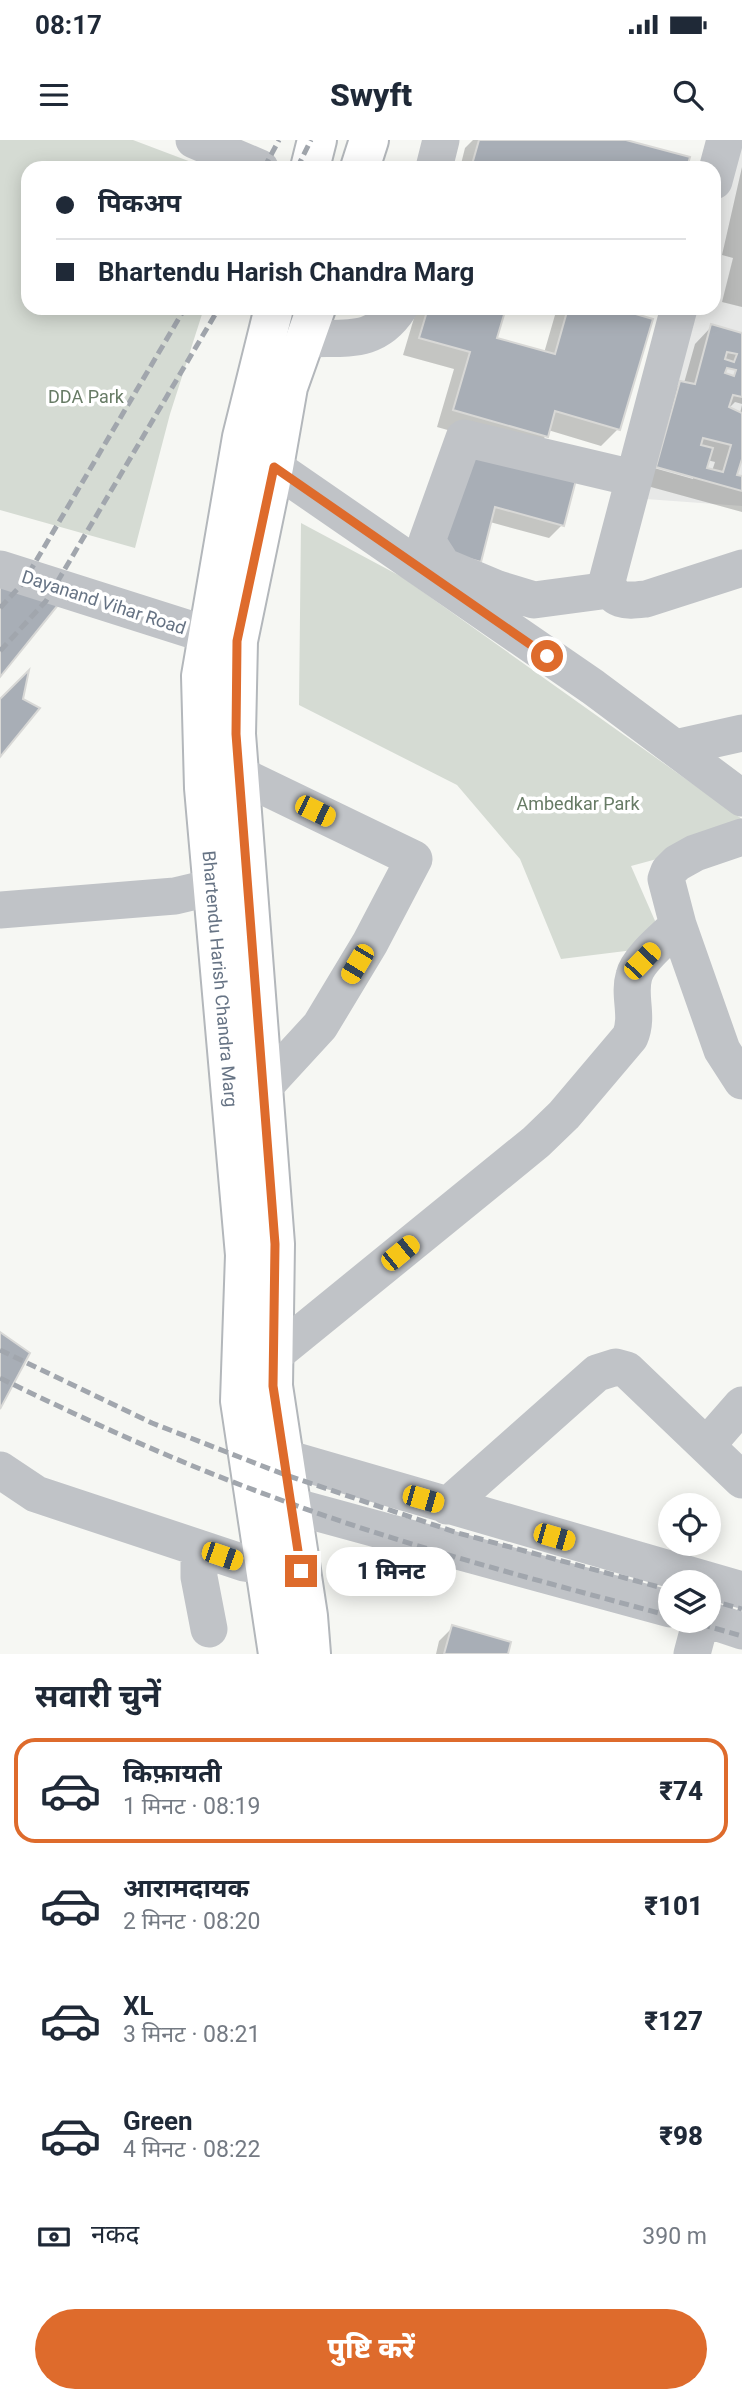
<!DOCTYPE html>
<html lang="hi">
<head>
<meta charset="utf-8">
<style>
	:root { --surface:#fff; --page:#f2f2f3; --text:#1f2937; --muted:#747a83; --line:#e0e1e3; --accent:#de6b2c }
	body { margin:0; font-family:Roboto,"Noto Sans Devanagari",sans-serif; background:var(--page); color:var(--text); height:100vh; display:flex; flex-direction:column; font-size:26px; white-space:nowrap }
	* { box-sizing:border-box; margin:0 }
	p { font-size:23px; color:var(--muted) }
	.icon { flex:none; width:38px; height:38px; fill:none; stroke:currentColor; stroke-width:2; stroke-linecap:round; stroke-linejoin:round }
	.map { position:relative; height:1514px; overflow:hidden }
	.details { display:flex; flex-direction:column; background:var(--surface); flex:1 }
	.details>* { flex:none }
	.hud { position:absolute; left:21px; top:21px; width:700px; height:154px; border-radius:21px; box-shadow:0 4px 18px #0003; display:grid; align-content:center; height:154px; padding:0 35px; background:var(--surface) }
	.buttons { position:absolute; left:658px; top:1353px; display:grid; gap:14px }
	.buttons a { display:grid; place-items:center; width:63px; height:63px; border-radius:50%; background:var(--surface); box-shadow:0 4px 18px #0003; font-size:35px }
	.end { position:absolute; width:32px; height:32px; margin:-16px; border:9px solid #de6b2c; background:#fff; box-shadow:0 0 0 4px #fff }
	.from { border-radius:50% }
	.bubble { position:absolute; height:49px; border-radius:24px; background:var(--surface); box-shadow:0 4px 18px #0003; font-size:23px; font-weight:800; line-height:49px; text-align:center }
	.car { position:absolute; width:21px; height:42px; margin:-21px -10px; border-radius:9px; box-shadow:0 0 5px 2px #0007; background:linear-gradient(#f5c518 24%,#345 0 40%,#f5c518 0 76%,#345 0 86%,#f5c518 0) }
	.hud b { display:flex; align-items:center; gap:24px; height:66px; font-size:26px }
	.hud b+b { border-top:2px solid var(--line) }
	.hud i { width:18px; height:18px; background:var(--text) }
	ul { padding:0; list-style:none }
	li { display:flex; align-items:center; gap:21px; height:105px; margin:0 14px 10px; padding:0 21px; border:4px solid transparent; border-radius:21px }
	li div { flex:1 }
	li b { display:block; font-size:26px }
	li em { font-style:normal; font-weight:800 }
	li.current { border-color:var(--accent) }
	li>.icon { width:63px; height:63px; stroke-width:1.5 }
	h2 { padding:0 35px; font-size:32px; line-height:84px }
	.pay { display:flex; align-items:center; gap:18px; height:77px; padding:0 35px; font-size:26px }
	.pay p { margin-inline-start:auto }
	.button { display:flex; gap:14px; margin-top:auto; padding:14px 35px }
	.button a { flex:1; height:80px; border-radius:42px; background:var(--accent); color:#fff; font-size:28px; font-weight:800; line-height:80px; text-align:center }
	.status { display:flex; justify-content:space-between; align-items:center; height:49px; padding:0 35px; background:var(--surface); direction:ltr }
	.status svg { height:19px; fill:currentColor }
	header { display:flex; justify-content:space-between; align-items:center; height:91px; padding:0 35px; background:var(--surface); font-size:32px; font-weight:800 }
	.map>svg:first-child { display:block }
</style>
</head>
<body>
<div class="status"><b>08:17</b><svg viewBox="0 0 49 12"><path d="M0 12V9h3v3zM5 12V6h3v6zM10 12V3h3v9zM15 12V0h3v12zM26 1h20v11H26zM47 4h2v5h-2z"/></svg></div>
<header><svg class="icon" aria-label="menu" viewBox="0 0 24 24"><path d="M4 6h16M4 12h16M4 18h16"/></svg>Swyft<svg class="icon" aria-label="search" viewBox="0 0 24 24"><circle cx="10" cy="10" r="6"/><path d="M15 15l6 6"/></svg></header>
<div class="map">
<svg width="742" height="1514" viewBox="0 0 742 1514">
	<rect width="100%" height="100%" fill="#f6f7f3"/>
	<path fill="#e7e8e7" d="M 738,0 L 742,0 L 742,366 L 632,358 L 689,168 L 714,168 L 714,83 Z"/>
	<path fill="#d5dbd3" d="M 0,0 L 133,0 L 207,28 L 28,28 L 28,168 L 204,168 L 170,274 L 135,408 L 0,370 Z
		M 301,383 L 402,437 L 742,679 L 742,696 L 631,726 L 666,806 L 561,819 L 520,719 L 457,645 L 299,565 Z"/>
	<path fill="#0003" fill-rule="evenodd" d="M 473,0 L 624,0 L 685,28 L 460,28 L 465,8 Z
		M 742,27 L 742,167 L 722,162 L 733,118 L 722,115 Z
		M 417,168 L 504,168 L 495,199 L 544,213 L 555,175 L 562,168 L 609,168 L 618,289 L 601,306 L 548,290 L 546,296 L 529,313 L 437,287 L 454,229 L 403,215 Z
		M 712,186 L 742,195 L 742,264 L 735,262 L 728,269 L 740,273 L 742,265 L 742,318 L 735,336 L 742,338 L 742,372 L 640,344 L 663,260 L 681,243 L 684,243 L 695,204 ZM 727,226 L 738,229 L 735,238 L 722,234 ZM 707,320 L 715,322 L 712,331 L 705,329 ZM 648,323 L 693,335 L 693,339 L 647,326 Z
		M 454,327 L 562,385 L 549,398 L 490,382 Z
		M 453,1487 L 506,1514 L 436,1514 L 439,1501 Z"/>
	<path fill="#a8aeb6" stroke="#d8d8d6" stroke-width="2" fill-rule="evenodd" d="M 479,0 L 626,0 L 690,17 L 687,28 L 554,28 L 539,24 L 538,28 L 471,28 Z
		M 428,168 L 506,168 L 497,198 L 555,214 L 568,168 L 615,168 L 653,179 L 620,290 L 555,271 L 548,297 L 453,270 L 470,212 L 419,198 Z
		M 711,184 L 742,193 L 742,257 L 733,255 L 729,267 L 742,273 L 742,319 L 737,335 L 742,336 L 742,351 L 656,327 L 680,241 L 695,244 ZM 727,212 L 737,214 L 734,222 L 725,219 ZM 727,228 L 736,230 L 734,236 L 725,233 ZM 703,298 L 731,305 L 723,332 L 707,328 L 713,308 L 701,305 Z
		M 467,312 L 576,340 L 564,386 L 495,367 L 481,422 L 440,411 Z
		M 0,431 L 58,465 L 0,537 Z
		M 29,530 L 23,559 L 40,568 L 0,617 L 0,559 Z
		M 0,1192 L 30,1213 L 0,1269 Z
		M 452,1485 L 511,1502 L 508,1514 L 444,1514 Z"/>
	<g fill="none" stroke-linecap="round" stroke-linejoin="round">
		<defs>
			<g id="major">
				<path d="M 310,28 L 317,0"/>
				<path d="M 360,28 L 369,0"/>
				<path id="s1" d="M 274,168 L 242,297 L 201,536 L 204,648 L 245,1115 L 240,1261 L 278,1514"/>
				<path d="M 311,1514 L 308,1476 L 273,1246 L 275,1104 L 236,594 L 238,501 L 274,327 L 288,247 L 316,168"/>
			</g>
		</defs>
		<use href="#major" stroke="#b3b7bb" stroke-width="42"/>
		<path stroke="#c0c3c7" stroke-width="37" d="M 194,0 L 260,28
			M 434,28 L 441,0
			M 714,41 L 725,0
			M 679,168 L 607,441 C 613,463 626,461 646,459 L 742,428
			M 306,199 C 346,197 375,205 399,168
			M 274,327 L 593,547 L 742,658
			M 0,429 L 208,495 L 236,501
			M 609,450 L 534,460 L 498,449 L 443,426 L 427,401 L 464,298 L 633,338
			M 675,608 L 742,593
			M 240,635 L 414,719 L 370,803 L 320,886 L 263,948
			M 742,697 L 695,713 L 677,723 L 669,731 L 666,739 L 678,785 L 722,910 L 742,941
			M 0,770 L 175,756 L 213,747
			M 273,1216 L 536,1002 L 564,975 L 630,897 C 639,876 628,856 634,836 C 638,819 666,797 678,785
			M 707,1305 L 742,1265
			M 258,1310 L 742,1450
			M 0,1330 L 36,1354 L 244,1423 L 293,1430
			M 263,1358 L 670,1469
			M 447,1366 L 597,1233 L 616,1227 L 627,1230 L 742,1340
			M 199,1408 L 199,1437 L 209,1489
			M 709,1480 L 742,1491
			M 692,1514 L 701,1480"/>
		<use href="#major" stroke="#fff" stroke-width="38"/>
		<path stroke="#a1a6ad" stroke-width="5" stroke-dasharray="10 5" stroke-linecap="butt" d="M 264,28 L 279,0
			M 297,28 L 311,0
			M 0,468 L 23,443 L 185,168
			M 0,511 L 46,461 L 219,168
			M 0,1210 L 152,1283 L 283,1334 L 458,1393 L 670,1450
			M 0,1238 C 90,1282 179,1323 273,1357 C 403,1406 537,1440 670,1476
			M 709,1460 L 742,1469
			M 686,1480 L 742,1496"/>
	</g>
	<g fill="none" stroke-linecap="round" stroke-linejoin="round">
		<path stroke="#de6b2c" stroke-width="9" d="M 301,1431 L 273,1246 L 275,1104 L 236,594 L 237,501 L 274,327 L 547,516"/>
	</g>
	<g text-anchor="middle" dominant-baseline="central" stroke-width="7" stroke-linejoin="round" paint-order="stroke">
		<g font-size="18" fill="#677b65" stroke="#fff">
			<text x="86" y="256">DDA Park</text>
			<text x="578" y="663">Ambedkar Park</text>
		</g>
		<g font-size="18" fill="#667384" stroke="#fff">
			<text transform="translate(104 462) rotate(18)">Dayanand Vihar Road</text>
			<text stroke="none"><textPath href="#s1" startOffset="679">Bhartendu Harish Chandra Marg</textPath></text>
		</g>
	</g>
</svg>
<div class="buttons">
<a><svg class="icon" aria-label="locate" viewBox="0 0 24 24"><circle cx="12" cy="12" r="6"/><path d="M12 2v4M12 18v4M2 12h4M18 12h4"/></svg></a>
<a><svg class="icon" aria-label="layers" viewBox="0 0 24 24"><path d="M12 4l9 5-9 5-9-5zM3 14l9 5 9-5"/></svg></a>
</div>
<i class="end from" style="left:547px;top:516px"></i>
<i class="end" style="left:301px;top:1431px"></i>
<div class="bubble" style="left:326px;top:1407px;width:130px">1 मिनट</div>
<i class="car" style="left:315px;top:671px;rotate:116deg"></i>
<i class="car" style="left:642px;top:821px;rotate:44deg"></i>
<i class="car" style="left:357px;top:824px;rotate:211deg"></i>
<i class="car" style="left:400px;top:1113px;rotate:51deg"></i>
<i class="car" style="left:423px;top:1359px;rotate:106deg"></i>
<i class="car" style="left:554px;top:1397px;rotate:106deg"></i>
<i class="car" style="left:222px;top:1416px;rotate:109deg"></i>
<div class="hud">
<b><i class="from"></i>पिकअप</b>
<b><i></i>Bhartendu Harish Chandra Marg</b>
</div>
</div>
<section class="details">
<h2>सवारी चुनें</h2>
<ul>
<li class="current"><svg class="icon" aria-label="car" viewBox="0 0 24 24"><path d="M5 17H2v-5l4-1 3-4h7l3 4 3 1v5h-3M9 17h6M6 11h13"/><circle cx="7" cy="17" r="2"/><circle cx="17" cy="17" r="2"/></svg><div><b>किफ़ायती</b><p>1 मिनट · 08:19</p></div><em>₹74</em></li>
<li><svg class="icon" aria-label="car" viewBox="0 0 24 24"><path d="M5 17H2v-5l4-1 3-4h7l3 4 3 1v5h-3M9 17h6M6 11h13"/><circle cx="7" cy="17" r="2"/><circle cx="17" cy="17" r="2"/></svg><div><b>आरामदायक</b><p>2 मिनट · 08:20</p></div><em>₹101</em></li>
<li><svg class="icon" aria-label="car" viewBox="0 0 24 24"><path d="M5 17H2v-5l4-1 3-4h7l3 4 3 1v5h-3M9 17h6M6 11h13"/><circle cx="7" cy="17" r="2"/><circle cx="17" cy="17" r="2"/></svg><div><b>XL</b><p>3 मिनट · 08:21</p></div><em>₹127</em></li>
<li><svg class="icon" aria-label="car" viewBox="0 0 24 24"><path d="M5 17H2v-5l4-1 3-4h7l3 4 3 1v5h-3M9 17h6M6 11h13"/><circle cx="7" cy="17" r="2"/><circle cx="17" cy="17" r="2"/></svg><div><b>Green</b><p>4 मिनट · 08:22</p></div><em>₹98</em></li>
</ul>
<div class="pay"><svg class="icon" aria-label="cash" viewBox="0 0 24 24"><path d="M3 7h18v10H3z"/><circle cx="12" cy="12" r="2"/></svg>नकद<p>390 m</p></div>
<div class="button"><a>पुष्टि करें</a></div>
</section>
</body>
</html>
